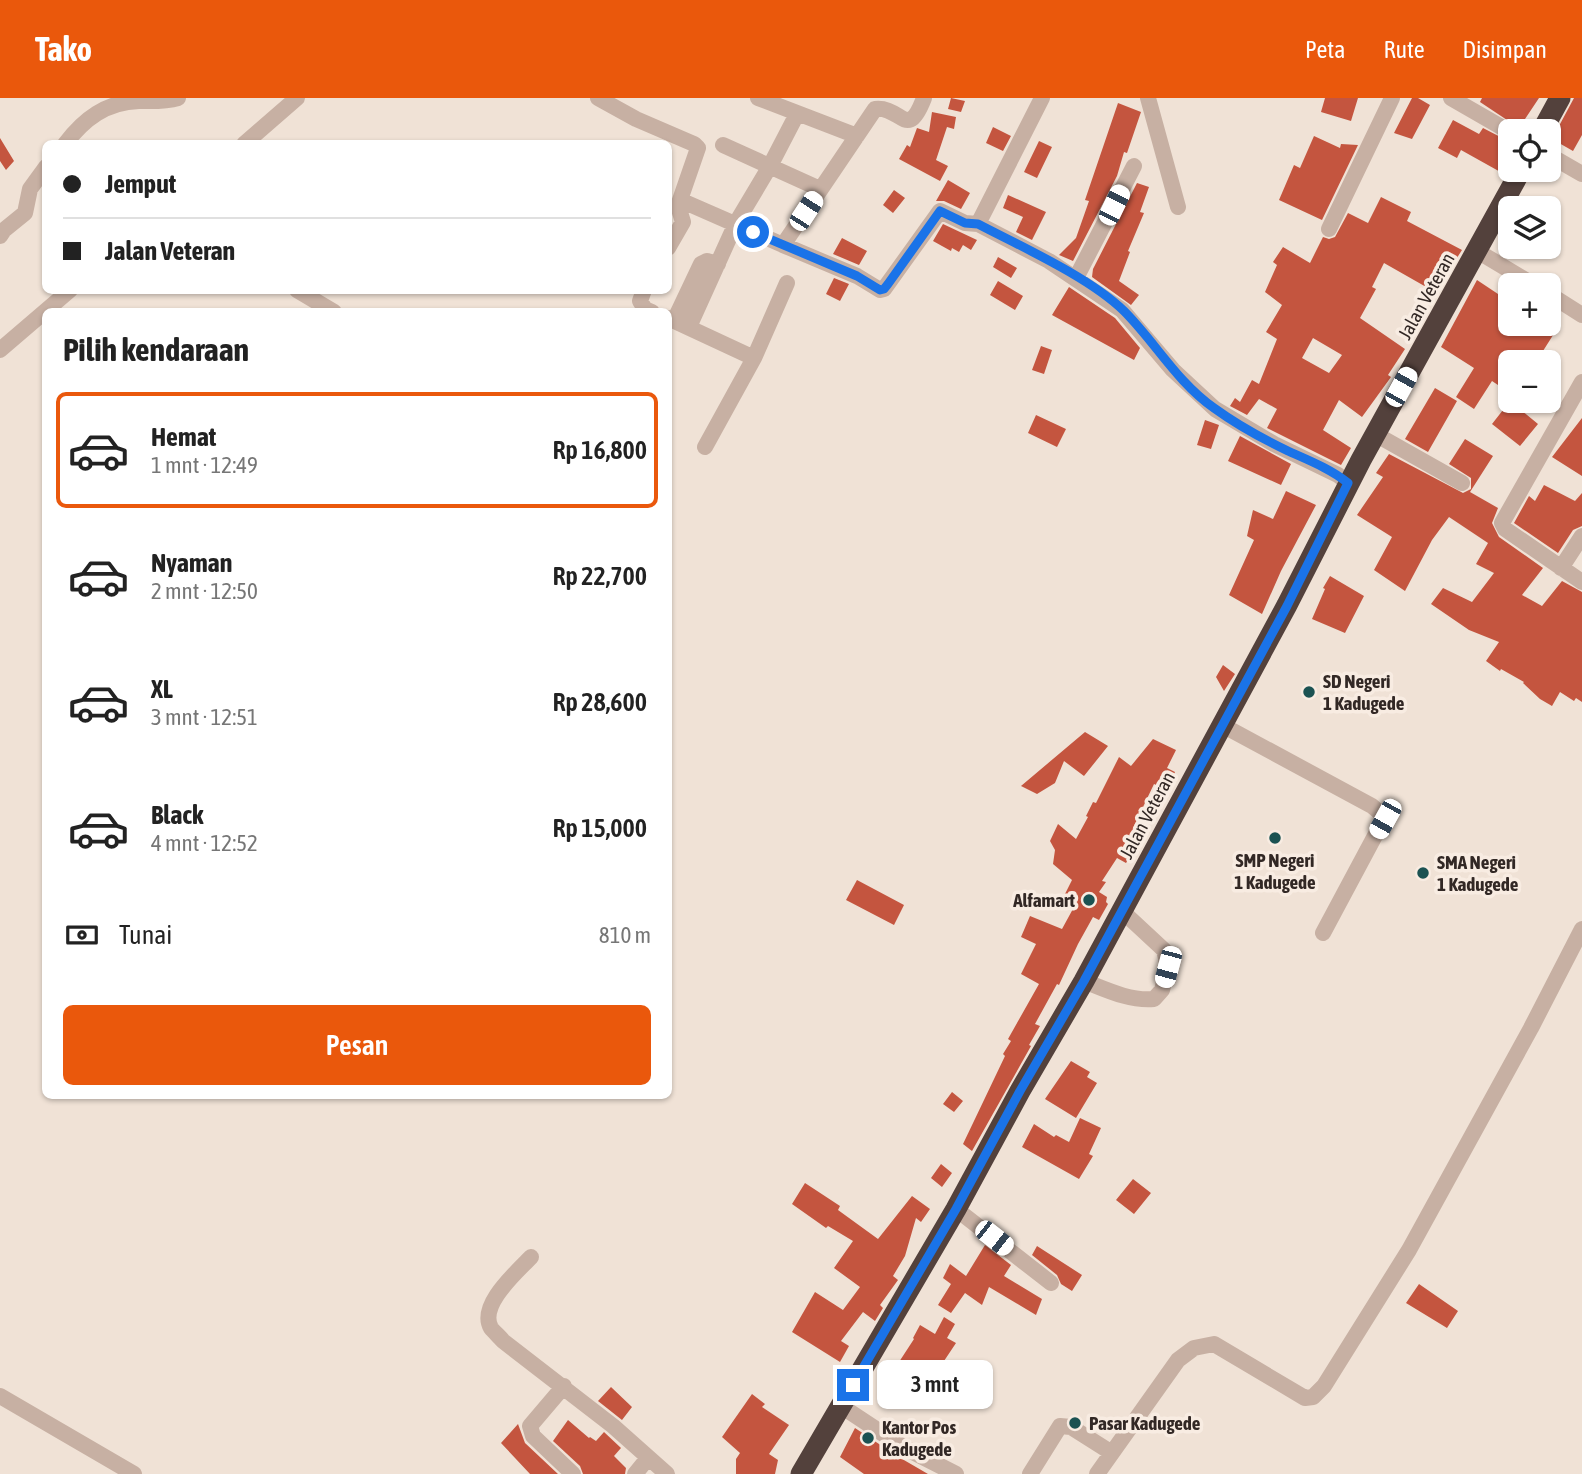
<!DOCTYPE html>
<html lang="id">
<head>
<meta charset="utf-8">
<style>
	:root { --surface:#fff; --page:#f2f2f2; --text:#222; --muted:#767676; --line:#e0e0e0; --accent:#ea580c }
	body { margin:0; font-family:"Asap Condensed",sans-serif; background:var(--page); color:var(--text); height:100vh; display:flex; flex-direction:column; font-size:26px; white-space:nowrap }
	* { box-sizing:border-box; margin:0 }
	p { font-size:23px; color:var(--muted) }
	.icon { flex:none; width:38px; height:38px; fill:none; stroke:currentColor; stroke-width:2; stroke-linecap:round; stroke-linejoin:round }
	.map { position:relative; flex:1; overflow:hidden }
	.drawer { position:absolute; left:42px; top:210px; width:630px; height:791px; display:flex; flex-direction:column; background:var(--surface); border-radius:10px; box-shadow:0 2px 5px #0004 }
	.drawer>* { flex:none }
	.top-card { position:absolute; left:42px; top:42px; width:630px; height:154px; border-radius:10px; box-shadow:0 2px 5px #0004; display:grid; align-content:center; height:154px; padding:0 21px; background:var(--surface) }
	.buttons { position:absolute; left:1498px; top:21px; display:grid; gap:14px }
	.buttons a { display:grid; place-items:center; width:63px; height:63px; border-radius:10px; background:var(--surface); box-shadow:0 2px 5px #0004; font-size:35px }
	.end { position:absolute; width:32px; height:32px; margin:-16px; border:9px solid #1a73e8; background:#fff; box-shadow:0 0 0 4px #fff }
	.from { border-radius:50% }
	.bubble { position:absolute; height:49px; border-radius:10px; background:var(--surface); box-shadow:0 2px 5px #0004; font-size:23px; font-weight:600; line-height:49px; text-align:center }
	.car { position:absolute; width:21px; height:42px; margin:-21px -10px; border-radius:9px; box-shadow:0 0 5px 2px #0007; background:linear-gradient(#fff 24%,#345 0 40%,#fff 0 76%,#345 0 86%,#fff 0) }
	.top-card b { display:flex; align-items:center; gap:24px; height:66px; font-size:26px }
	.top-card b+b { border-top:2px solid var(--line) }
	.top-card i { width:18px; height:18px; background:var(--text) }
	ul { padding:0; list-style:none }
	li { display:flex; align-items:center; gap:21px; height:116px; margin:0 14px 10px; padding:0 7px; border:4px solid transparent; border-radius:10px }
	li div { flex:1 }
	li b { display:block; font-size:26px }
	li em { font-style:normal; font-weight:600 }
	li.on { border-color:var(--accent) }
	li>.icon { width:63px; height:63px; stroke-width:1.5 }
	h2 { padding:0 21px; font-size:32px; line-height:84px }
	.pay { display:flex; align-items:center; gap:18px; height:77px; padding:0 21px; font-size:26px }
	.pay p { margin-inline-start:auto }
	.button { display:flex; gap:14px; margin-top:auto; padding:14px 21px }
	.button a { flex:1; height:80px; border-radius:10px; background:var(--accent); color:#fff; font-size:28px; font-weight:600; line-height:80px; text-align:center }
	header { display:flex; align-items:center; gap:42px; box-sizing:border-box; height:98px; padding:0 35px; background:var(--accent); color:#fff }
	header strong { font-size:33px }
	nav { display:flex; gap:38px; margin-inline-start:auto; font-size:24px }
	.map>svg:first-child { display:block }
</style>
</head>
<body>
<header>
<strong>Tako</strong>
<nav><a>Peta</a><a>Rute</a><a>Disimpan</a></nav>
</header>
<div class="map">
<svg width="1582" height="1376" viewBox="0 0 1582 1376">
	<rect width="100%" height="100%" fill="#f0e2d6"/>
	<path fill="#c4553f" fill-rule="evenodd" d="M 951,0 L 965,3 L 961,14 L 948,11 Z
		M 1325,0 L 1358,0 L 1351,23 L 1321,14 Z
		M 1412,0 L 1418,0 L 1430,7 L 1412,41 L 1394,35 Z
		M 1482,0 L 1539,0 L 1519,30 L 1480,4 Z
		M 1574,0 L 1582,0 L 1582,37 L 1573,53 L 1552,41 Z
		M 1118,5 L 1141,14 L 1127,55 L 1124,54 L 1117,78 L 1073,163 L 1059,157 L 1076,140 L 1089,103 L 1085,102 Z
		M 932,14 L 956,19 L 954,31 L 947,29 L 936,62 L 948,68 L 940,83 L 899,61 L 907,47 L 910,49 L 917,30 L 929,34 Z
		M 1453,22 L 1479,36 L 1483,30 L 1510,44 L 1510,65 L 1504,76 L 1461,52 L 1457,60 L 1438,50 Z
		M 993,29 L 1011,38 L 1003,53 L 986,45 Z
		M 1314,38 L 1340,50 L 1341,46 L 1358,47 L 1322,122 L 1279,102 L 1294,67 L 1300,70 Z
		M 0,40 L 14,63 L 6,72 L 0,63 Z
		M 1039,43 L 1052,49 L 1037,80 L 1024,74 Z
		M 948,82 L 970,95 L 961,111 L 944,103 L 936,103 Z
		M 1137,85 L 1149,89 L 1140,114 L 1144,115 L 1128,153 L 1130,154 L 1119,183 L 1139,197 L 1131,207 L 1092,179 L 1093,171 Z
		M 894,92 L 905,100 L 893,115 L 883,107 Z
		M 1008,97 L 1046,114 L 1032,142 L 1016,134 L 1023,119 L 1003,110 Z
		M 1381,99 L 1411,114 L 1407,123 L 1462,152 L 1435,194 L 1384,165 L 1372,189 L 1376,191 L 1360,220 L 1405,251 L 1388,277 L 1391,279 L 1362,319 L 1339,302 L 1323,332 L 1351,350 L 1341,367 L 1267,330 L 1277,311 L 1259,301 L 1247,317 L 1230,308 L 1235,300 L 1240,304 L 1252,282 L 1259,286 L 1277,241 L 1266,234 L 1282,207 L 1265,194 L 1277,167 L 1273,164 L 1283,149 L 1310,165 L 1323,139 L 1329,141 L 1335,139 L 1348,115 L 1368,125 ZM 1313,240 L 1342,257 L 1329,275 L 1302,260 Z
		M 943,126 L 977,142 L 971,152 L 963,147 L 959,154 L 952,150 L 951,153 L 933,143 Z
		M 842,140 L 867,153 L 859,167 L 833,156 Z
		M 998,159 L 1017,170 L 1011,180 L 993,169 Z
		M 834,180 L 849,186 L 840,203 L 826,196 Z
		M 1477,182 L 1510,204 L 1510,226 L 1543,226 L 1555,234 L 1536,264 L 1510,264 L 1510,295 L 1492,283 L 1474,311 L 1456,299 L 1474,270 L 1441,249 Z
		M 998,183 L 1023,198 L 1015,212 L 990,197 Z
		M 1069,189 L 1115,220 L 1140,250 L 1134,262 L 1052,217 Z
		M 1041,248 L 1052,252 L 1044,276 L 1032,272 Z
		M 1435,290 L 1457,303 L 1428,354 L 1405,341 Z
		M 1510,303 L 1538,326 L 1520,348 L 1492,326 Z
		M 1036,317 L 1066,331 L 1057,349 L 1028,335 Z
		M 1582,320 L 1582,378 L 1552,359 Z
		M 1205,322 L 1219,327 L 1211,351 L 1197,347 Z
		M 1240,338 L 1291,366 L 1281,387 L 1228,363 Z
		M 1465,341 L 1493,358 L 1470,394 L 1498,410 L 1492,425 L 1499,439 L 1543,470 L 1522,497 L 1542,508 L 1562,483 L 1582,494 L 1582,604 L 1576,600 L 1574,603 L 1560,594 L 1552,608 L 1540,601 L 1523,585 L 1524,584 L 1501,571 L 1500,573 L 1486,563 L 1499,544 L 1469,532 L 1431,506 L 1443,490 L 1472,504 L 1494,475 L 1476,466 L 1488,445 L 1449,419 L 1432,442 L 1405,493 L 1374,472 L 1392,439 L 1357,417 L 1383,379 L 1376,375 L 1389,356 L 1463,395 L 1471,391 L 1471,380 L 1449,366 Z
		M 1544,387 L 1575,403 L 1582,395 L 1582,428 L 1573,432 L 1558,455 L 1514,425 L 1529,398 L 1535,403 Z
		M 1286,393 L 1316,407 L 1281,473 L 1262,516 L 1229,497 L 1254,442 L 1247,438 L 1253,412 L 1273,421 Z
		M 1330,478 L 1364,498 L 1345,535 L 1312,521 L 1325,491 L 1323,490 Z
		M 1223,567 L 1235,576 L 1224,593 L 1216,579 Z
		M 1085,634 L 1108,648 L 1084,678 L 1064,663 L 1055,685 L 1037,696 L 1021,688 Z
		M 1153,641 L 1176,652 L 1167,670 L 1175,674 L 1167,692 L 1154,686 L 1133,730 L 1144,738 L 1126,765 L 1117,760 L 1102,783 L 1106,784 L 1099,794 L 1107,799 L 1106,804 L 1108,806 L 1099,822 L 1093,819 L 1078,846 L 1059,887 L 1057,886 L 1035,926 L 1040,928 L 1029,947 L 1031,948 L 972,1053 L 963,1046 L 1005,958 L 1003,956 L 1011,943 L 1008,941 L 1039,886 L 1021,876 L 1036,846 L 1021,839 L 1030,818 L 1062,831 L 1074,809 L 1061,804 L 1072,782 L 1053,766 L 1055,752 L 1050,743 L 1058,726 L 1076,741 L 1088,719 L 1086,718 L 1093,704 L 1096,705 L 1119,659 L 1131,668 Z
		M 857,782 L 904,807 L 894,827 L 846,802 Z
		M 1071,963 L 1090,974 L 1087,979 L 1097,985 L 1076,1020 L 1045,1001 Z
		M 952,994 L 963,1003 L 954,1014 L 943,1006 Z
		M 1080,1020 L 1101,1030 L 1089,1056 L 1093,1058 L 1079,1081 L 1022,1049 L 1034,1026 L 1054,1039 L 1056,1037 L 1069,1044 Z
		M 941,1066 L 952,1075 L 942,1089 L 931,1080 Z
		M 1133,1081 L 1151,1095 L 1134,1116 L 1116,1102 Z
		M 805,1085 L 840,1108 L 838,1112 L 878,1141 L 912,1098 L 930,1111 L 921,1124 L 916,1120 L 905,1158 L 893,1178 L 898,1182 L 880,1207 L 883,1210 L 875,1223 L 863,1214 L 841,1243 L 849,1248 L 840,1264 L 792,1234 L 815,1194 L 843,1212 L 860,1189 L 834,1170 L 853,1143 L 828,1128 L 826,1130 L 792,1106 Z
		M 985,1147 L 1011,1167 L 1004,1178 L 1042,1201 L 1036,1217 L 989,1189 L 982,1207 L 965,1195 L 951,1215 L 938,1207 L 951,1186 L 943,1180 L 950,1166 L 966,1178 Z
		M 1037,1148 L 1082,1177 L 1072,1193 L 1061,1186 L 1057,1177 L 1032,1157 Z
		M 1419,1186 L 1458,1213 L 1447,1230 L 1406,1205 Z
		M 944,1219 L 955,1226 L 947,1240 L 956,1245 L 914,1308 L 893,1296 L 908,1269 L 899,1264 L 914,1241 L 913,1240 L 920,1227 L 935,1236 Z
		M 611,1289 L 632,1309 L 622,1322 L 598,1303 Z
		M 752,1296 L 765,1306 L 762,1309 L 789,1327 L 769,1356 L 778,1362 L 775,1376 L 736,1376 L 736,1361 L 740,1355 L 722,1339 Z
		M 568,1322 L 589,1340 L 590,1339 L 596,1343 L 604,1334 L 621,1350 L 614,1358 L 626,1370 L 625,1376 L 583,1376 L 580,1368 L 553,1343 Z
		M 518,1326 L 525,1345 L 558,1376 L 530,1376 L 501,1345 Z
		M 855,1330 L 897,1358 L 928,1376 L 864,1376 L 840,1359 Z"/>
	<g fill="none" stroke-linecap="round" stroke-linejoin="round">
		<path stroke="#c7b0a3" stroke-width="16" d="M 598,0 L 636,21 L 694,46 L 698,50 L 680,102 L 783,147 L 875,11 C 902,8 907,44 924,0
			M 758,0 L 857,38
			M 1148,0 L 1178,109
			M 1451,0 L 1510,34
			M 65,46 C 84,21 106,4 139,3 C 152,3 165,4 178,0
			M 244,46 L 297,0
			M 723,47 L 820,91
			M 1549,57 L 1582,76
			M 978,126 L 1049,163 L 1122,212 L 1173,272 L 1215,311 L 1274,346 L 1338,377 L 1348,385
			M 1329,131 L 1392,0
			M 0,138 L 4,132 L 25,115 L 30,91 L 46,69
			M 783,147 L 857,178 L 880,192 L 884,191 L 940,113 L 965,125 L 978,126 L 1042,0
			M 668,150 L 683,124 L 678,108 L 680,102
			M 1477,153 L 1534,187
			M 1076,180 L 1134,68
			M 297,192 L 334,214
			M 644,192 L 640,203 L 645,211 L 652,214
			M 1549,196 L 1582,217
			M 668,220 L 754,260
			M 674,223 L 701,166 L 707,163 L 718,166
			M 689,229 L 736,125 L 770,68 L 797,16
			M 0,252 L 70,192
			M 1582,284 L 1502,425 L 1505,431 L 1582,484
			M 1375,336 L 1462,385
			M 705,349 L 754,260 L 787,185
			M 1561,470 L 1582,438
			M 1222,627 L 1372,708 L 1385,719 L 1323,835
			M 1084,883 C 1107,892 1129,903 1154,901 L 1162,892 L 1168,869 L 1164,852 L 1122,813
			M 956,1111 L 1051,1185
			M 531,1159 C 517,1174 478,1207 491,1230 C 494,1234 500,1239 503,1243 L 613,1328 L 667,1376
			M 564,1288 L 530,1328 L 533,1338 L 573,1376
			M 0,1298 L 134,1376
			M 841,1308 L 903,1349 L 956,1376
			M 635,1376 L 648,1360
			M 1030,1376 L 1060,1328 L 1071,1329 L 1112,1355
			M 1097,1376 L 1178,1262 L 1194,1250 L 1214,1246 L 1305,1300 L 1313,1299 L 1324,1288 L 1409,1152 L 1531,930 L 1582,831"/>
		<path stroke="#53413c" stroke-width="21" d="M 1542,33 L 1560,0
			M 801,1376 L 956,1111 L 1020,993 L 1084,883 L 1287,507 L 1361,362 L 1521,72"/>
	</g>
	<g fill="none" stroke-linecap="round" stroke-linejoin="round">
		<path stroke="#1a73e8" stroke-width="9" d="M 753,134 L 857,178 L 880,192 L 884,191 L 888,186 L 940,113 L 965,125 L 978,126 C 1022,149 1089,179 1124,213 C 1155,244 1177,284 1214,310 C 1236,326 1263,341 1288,353 C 1308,362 1331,371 1348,385 L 1287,508 L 1084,883 L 1020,993 L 956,1111 L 853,1287"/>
	</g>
	<g fill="#1b5252" stroke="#f8ece2" stroke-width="2.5">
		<circle cx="1309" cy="594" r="7"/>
		<circle cx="1275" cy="740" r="7"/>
		<circle cx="1423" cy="775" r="7"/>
		<circle cx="1089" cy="802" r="7"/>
		<circle cx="1075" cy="1325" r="7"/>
		<circle cx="868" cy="1340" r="7"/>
	</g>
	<g text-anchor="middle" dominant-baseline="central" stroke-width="7" stroke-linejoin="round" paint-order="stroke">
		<g font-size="19" fill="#322825" stroke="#f8ece2">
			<text transform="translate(1426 198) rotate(-61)">Jalan Veteran</text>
			<text transform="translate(1147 717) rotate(-62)">Jalan Veteran</text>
		</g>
		<g font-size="19" font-weight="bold" fill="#322825" stroke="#f8ece2" text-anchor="start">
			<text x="1323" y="583">SD Negeri<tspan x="1323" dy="22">1 Kadugede</tspan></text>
			<text x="1275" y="762" text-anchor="middle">SMP Negeri<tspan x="1275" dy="22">1 Kadugede</tspan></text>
			<text x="1437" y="764">SMA Negeri<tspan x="1437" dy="22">1 Kadugede</tspan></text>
			<text x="1075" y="802" text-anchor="end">Alfamart</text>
			<text x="1089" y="1325">Pasar Kadugede</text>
			<text x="882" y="1329">Kantor Pos<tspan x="882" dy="22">Kadugede</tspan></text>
		</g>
	</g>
</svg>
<div class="buttons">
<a><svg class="icon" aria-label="locate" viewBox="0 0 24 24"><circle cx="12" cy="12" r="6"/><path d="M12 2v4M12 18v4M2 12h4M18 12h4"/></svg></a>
<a><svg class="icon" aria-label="layers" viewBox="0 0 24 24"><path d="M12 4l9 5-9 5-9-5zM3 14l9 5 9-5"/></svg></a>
<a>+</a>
<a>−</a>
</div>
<i class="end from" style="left:753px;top:134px"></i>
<i class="end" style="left:853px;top:1287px"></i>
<div class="bubble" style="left:877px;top:1262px;width:116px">3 mnt</div>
<i class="car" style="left:1114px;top:107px;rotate:26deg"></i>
<i class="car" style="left:806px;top:113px;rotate:33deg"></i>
<i class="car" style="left:1401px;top:289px;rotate:29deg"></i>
<i class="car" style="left:1385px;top:721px;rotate:209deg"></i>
<i class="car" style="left:1168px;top:869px;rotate:195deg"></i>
<i class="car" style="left:994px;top:1140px;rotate:128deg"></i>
<div class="top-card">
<b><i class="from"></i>Jemput</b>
<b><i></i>Jalan Veteran</b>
</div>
<section class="drawer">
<h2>Pilih kendaraan</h2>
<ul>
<li class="on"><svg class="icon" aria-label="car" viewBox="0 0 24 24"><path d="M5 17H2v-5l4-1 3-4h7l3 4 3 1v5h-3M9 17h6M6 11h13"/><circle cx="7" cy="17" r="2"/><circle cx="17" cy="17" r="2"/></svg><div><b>Hemat</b><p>1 mnt · 12:49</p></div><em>Rp 16,800</em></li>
<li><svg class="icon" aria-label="car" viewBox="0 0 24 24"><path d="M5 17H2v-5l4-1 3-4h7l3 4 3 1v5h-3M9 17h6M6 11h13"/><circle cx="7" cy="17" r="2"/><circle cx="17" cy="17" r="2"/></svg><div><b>Nyaman</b><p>2 mnt · 12:50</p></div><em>Rp 22,700</em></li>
<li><svg class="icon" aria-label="car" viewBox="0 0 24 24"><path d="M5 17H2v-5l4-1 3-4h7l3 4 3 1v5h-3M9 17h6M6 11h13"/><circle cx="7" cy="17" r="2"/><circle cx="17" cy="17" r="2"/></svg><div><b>XL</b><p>3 mnt · 12:51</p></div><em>Rp 28,600</em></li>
<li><svg class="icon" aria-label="car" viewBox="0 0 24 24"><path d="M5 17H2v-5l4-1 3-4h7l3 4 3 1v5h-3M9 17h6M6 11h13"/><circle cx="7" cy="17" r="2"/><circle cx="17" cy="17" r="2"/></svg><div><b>Black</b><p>4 mnt · 12:52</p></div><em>Rp 15,000</em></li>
</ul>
<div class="pay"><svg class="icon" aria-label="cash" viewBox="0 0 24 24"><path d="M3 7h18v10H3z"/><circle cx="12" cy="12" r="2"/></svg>Tunai<p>810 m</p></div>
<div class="button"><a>Pesan</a></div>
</section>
</div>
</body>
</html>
